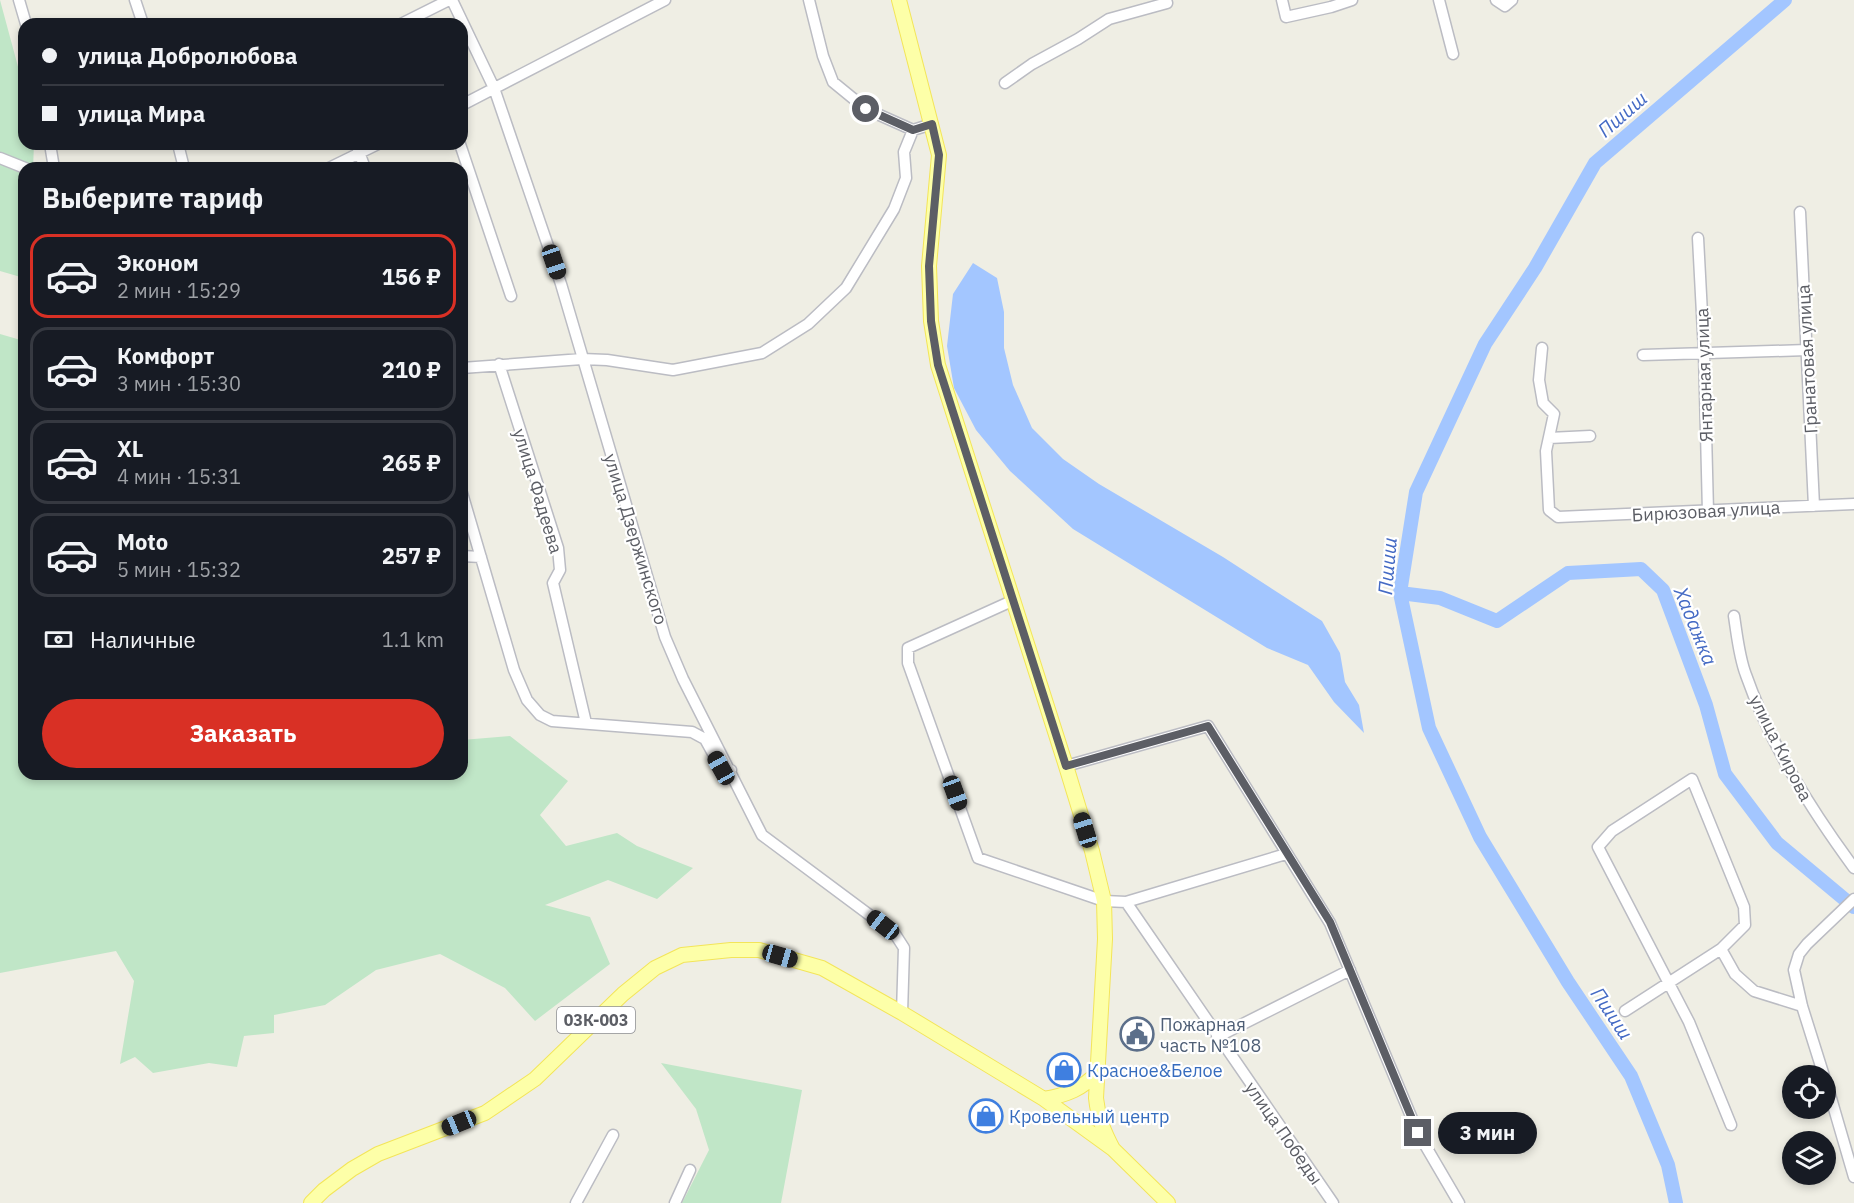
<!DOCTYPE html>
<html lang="ru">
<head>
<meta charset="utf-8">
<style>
	:root { --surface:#171b24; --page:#20242c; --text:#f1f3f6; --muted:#9ea1a6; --line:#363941; --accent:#d93025 }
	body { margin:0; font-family:"IBM Plex Sans",sans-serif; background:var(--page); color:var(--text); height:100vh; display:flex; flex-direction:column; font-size:22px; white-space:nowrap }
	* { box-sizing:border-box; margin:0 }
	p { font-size:20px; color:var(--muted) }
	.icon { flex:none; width:33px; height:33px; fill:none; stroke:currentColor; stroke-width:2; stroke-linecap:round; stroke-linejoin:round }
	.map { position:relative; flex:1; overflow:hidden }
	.details { position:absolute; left:18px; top:162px; width:450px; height:618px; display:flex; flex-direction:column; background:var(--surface); border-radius:18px; box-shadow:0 3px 9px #0003 }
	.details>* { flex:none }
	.hud { position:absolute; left:18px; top:18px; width:450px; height:132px; border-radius:18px; box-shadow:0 3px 9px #0003; display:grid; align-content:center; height:132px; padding:0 24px; background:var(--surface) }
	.buttons { position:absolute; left:1782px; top:1065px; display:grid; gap:12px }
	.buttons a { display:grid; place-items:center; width:54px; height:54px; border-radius:50%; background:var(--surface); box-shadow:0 3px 9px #0003; font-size:30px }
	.end { position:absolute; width:27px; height:27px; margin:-14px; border:8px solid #5c5e65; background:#fff; box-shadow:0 0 0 3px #fff }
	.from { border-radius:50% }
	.bubble { position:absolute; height:42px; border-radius:21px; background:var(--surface); box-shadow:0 3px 9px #0003; font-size:20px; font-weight:700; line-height:42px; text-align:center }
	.car { position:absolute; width:18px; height:36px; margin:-18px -9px; border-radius:8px; box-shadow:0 0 4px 2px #0007; background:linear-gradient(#222 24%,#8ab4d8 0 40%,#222 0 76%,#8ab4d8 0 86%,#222 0) }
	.hud b { display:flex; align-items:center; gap:21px; height:57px; font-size:22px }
	.hud b+b { border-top:2px solid var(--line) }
	.hud i { width:15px; height:15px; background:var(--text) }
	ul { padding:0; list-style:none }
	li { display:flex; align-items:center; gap:18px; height:84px; margin:0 12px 9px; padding:0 12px; border:3px solid var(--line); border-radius:18px }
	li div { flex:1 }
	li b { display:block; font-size:22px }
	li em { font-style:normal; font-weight:700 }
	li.current { border-color:var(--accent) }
	li>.icon { width:54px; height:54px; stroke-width:1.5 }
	h2 { padding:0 24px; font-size:27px; line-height:72px }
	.pay { display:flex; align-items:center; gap:15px; height:66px; padding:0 24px; font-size:22px }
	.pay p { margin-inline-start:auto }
	.cta { display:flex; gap:12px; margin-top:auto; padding:12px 24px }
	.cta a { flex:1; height:69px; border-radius:36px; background:var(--accent); color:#fff; font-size:24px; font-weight:700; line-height:69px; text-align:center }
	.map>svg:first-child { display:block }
</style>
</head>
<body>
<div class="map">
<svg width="1854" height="1203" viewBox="0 0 1854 1203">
	<rect width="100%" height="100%" fill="#efeee4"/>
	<path fill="#c0e6c7" d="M 0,0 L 24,89 L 24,144 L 34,144 L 33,168 L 24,168 L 24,278 L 0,271 Z
		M 0,334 L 24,341 L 24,774 L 462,774 L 462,740 L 510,736 L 568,781 L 540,815 L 566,846 L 617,833 L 637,846 L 693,868 L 657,899 L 608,880 L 545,905 L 590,917 L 610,964 L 535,1021 L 505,988 L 440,954 L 376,970 L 325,1005 L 274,1015 L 274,1033 L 244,1036 L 237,1067 L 209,1063 L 153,1073 L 135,1057 L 120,1064 L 134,981 L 116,951 L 0,973 Z
		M 661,1063 L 802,1090 L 781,1203 L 682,1203 L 709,1150 L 696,1109 Z"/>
	<path fill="#a3c6ff" d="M 973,263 L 997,278 L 1004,312 L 1004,348 L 1013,385 L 1032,428 L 1063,459 L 1099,484 L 1223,557 L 1322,621 L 1340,653 L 1345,682 L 1359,705 L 1364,733 L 1334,702 L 1308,665 L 1267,648 L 1073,529 L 1010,471 L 976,430 L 954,388 L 947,346 L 953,294 Z"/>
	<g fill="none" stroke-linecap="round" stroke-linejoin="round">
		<path stroke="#a3c6ff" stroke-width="14" d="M 1400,593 L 1440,598 L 1497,621 L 1568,573 L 1641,569 L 1663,590 L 1706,705 L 1725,774 L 1777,843 L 1854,907
			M 1676,1203 L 1668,1165 L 1631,1076 L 1568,982 L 1480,837 L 1429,728 L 1400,593 L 1416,492 L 1485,344 L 1535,268 L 1595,163 L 1785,0"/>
		<defs>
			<path id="minor" d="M 19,0 L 26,24
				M 135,0 L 143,24
				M 452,0 L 494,88 L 561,284 L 665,637 L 683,679 L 762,835 L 895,934 L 904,948 L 902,1013
				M 809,0 L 823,56 L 833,82 L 866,109 L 913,130
				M 1282,0 L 1286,17 L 1331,7 L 1352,0
				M 1439,0 L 1453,54
				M 1496,0 L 1505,6 L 1512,0
				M 401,24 L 449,0
				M 1005,83 L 1032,64 L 1078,39 L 1109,19 L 1167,3 L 1166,0
				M 462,105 L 665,0
				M 50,144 L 54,168
				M 178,144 L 184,168
				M 356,144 L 365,168
				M 460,144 L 511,296
				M 0,158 L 25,168
				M 329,168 L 378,144
				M 1800,212 L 1814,506
				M 1698,238 L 1704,352 L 1708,512
				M 1542,348 L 1539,380 L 1543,403 L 1554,414 L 1546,451 L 1549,510 L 1558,517 L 1854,504
				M 1643,355 L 1807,350
				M 499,364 L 558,548 L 560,570 L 553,583 L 586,723
				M 462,368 L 582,359 L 607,360 L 673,370 L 762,353 L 808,324 L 846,288 L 894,209 L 906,178 L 904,152 L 913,130 L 932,124
				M 1549,438 L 1590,436
				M 462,493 L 514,670 L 527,700 L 540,715 L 552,721 L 692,732 L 705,739 L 721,768 L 731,770
				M 462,556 L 481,557
				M 1014,600 L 908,648 L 908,663 L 978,858 L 1104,901 L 1126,902 L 1333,1203
				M 1734,616 C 1737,635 1739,657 1746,675 C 1771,746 1810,808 1854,868
				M 1066,766 L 1208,726 L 1330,923 L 1418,1133 L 1459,1203
				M 1126,902 L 1286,854
				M 1721,949 L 1735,974 L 1754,991 L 1802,1006
				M 1625,1011 L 1721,949 L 1745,925 L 1744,907 L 1692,779 L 1612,831 L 1598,847 L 1689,1022 L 1731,1125
				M 1217,1037 L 1350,970
				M 1824,1076 L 1802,1006 L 1794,970 L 1799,954 L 1807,944 L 1854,899
				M 1826,1081 L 1854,1177
				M 576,1203 L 613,1135
				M 675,1203 L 690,1170"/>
			<path id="major" d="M 899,0 L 939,155 L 929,266 L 931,321 L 938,365 L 1066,766 L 1092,851 L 1104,901 L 1105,939 L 1096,1098 C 1098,1118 1104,1132 1113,1149
				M 1044,1099 C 1067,1095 1082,1089 1098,1072
				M 311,1203 L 324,1190 L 352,1169 L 378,1154 L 485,1113 L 535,1079 L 623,994 L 655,968 L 682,955 L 731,950 L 759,950 L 822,968 L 902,1013 L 1044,1099 L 1113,1149 L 1168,1203"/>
		</defs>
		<use href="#minor" stroke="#bbbcc3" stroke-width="13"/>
		<use href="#major" stroke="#f3e559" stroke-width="16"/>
		<use href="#minor" stroke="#fff" stroke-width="10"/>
		<use href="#major" stroke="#fdffa8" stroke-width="14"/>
	</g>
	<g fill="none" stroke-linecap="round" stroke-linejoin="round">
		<path stroke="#5c5e65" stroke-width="8" d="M 866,109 L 913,130 L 932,124 L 939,155 L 929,266 L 931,321 L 938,365 L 1066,766 L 1208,726 L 1330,922 L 1418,1133"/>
	</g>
	<defs>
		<symbol id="civic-ring" viewBox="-11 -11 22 22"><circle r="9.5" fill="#fff" stroke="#5c6f8a" stroke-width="1.5"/><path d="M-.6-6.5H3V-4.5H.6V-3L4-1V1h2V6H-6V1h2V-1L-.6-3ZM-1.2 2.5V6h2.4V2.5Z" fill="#5c6f8a"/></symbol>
		<symbol id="shop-ring" viewBox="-11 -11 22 22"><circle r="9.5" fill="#fff" stroke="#3f7fe0" stroke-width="1.5"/><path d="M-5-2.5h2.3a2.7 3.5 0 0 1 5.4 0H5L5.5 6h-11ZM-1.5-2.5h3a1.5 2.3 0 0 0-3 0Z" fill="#3f7fe0"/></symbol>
	</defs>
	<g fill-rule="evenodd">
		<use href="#civic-ring" x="1118" y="1015" width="38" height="38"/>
		<use href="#shop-ring" x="1045" y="1051" width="38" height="38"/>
		<use href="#shop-ring" x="967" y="1097" width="38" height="38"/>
	</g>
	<g text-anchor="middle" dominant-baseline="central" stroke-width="4.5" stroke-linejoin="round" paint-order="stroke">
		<rect fill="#fff" stroke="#8d8e93" stroke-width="1.5" x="557" y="1007" width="78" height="26" rx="4.5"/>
		<g font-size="16" font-weight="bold" fill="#5c5e65">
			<text x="596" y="1020">03К-003</text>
		</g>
		<g font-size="18" fill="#5c5e65" stroke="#fff">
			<text transform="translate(1807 359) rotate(-93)">Гранатовая улица</text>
			<text transform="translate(1704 375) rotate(-92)">Янтарная улица</text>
			<text transform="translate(538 491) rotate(73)">улица Фадеева</text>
			<text transform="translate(1706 511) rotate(-3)">Бирюзовая улица</text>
			<text transform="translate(636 539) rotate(73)">улица Дзержинского</text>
			<text transform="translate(1781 748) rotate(63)">улица Кирова</text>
			<text transform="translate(1284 1133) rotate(55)">улица Победы</text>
		</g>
		<g font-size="18" fill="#4e5e75" stroke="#fff" text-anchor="start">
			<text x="1160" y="1024">Пожарная<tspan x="1160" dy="21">часть №108</tspan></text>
		</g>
		<g font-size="18" fill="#366cbe" stroke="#fff" text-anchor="start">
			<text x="1087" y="1070">Красное&amp;Белое</text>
			<text x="1009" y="1116">Кровельный центр</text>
		</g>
		<g font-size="20" font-style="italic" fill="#446ac4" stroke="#fff">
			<text transform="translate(1622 114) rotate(-41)">Пшиш</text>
			<text transform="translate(1387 566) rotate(-85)">Пшиш</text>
			<text transform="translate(1696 626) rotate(68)">Хадажка</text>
			<text transform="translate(1612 1013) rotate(56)">Пшиш</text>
		</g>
	</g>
</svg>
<div class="buttons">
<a><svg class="icon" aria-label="locate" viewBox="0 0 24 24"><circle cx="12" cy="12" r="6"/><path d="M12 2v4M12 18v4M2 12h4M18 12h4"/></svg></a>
<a><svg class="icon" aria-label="layers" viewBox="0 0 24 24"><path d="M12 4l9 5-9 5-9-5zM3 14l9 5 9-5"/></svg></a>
</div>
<i class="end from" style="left:866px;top:109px"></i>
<i class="end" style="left:1418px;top:1133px"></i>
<div class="bubble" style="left:1438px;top:1112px;width:99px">3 мин</div>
<i class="car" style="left:554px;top:262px;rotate:161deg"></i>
<i class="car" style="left:721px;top:768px;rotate:331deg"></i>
<i class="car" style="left:955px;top:793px;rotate:160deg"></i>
<i class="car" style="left:1085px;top:830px;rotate:343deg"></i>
<i class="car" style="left:883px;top:925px;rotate:308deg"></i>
<i class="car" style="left:780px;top:956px;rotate:106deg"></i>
<i class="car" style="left:459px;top:1123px;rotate:248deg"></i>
<div class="hud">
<b><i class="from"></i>улица Добролюбова</b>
<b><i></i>улица Мира</b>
</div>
<section class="details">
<h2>Выберите тариф</h2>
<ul>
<li class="current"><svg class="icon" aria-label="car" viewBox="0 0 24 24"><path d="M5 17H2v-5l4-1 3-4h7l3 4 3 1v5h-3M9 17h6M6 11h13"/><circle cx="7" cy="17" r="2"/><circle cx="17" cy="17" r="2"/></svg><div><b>Эконом</b><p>2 мин · 15:29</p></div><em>156 ₽</em></li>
<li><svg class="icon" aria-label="car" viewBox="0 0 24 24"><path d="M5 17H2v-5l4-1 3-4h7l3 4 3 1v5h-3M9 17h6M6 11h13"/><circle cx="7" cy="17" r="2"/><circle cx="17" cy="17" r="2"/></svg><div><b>Комфорт</b><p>3 мин · 15:30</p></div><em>210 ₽</em></li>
<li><svg class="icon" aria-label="car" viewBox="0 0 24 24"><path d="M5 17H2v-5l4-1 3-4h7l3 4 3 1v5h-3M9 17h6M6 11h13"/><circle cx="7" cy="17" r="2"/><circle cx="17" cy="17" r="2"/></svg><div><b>XL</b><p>4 мин · 15:31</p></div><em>265 ₽</em></li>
<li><svg class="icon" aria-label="car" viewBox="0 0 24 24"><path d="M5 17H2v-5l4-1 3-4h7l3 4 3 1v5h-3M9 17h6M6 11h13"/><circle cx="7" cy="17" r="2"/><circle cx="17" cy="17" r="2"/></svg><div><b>Moto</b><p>5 мин · 15:32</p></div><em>257 ₽</em></li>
</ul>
<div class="pay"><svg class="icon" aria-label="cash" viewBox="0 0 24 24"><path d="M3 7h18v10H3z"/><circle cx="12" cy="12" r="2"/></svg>Наличные<p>1.1 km</p></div>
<div class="cta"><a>Заказать</a></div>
</section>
</div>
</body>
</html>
